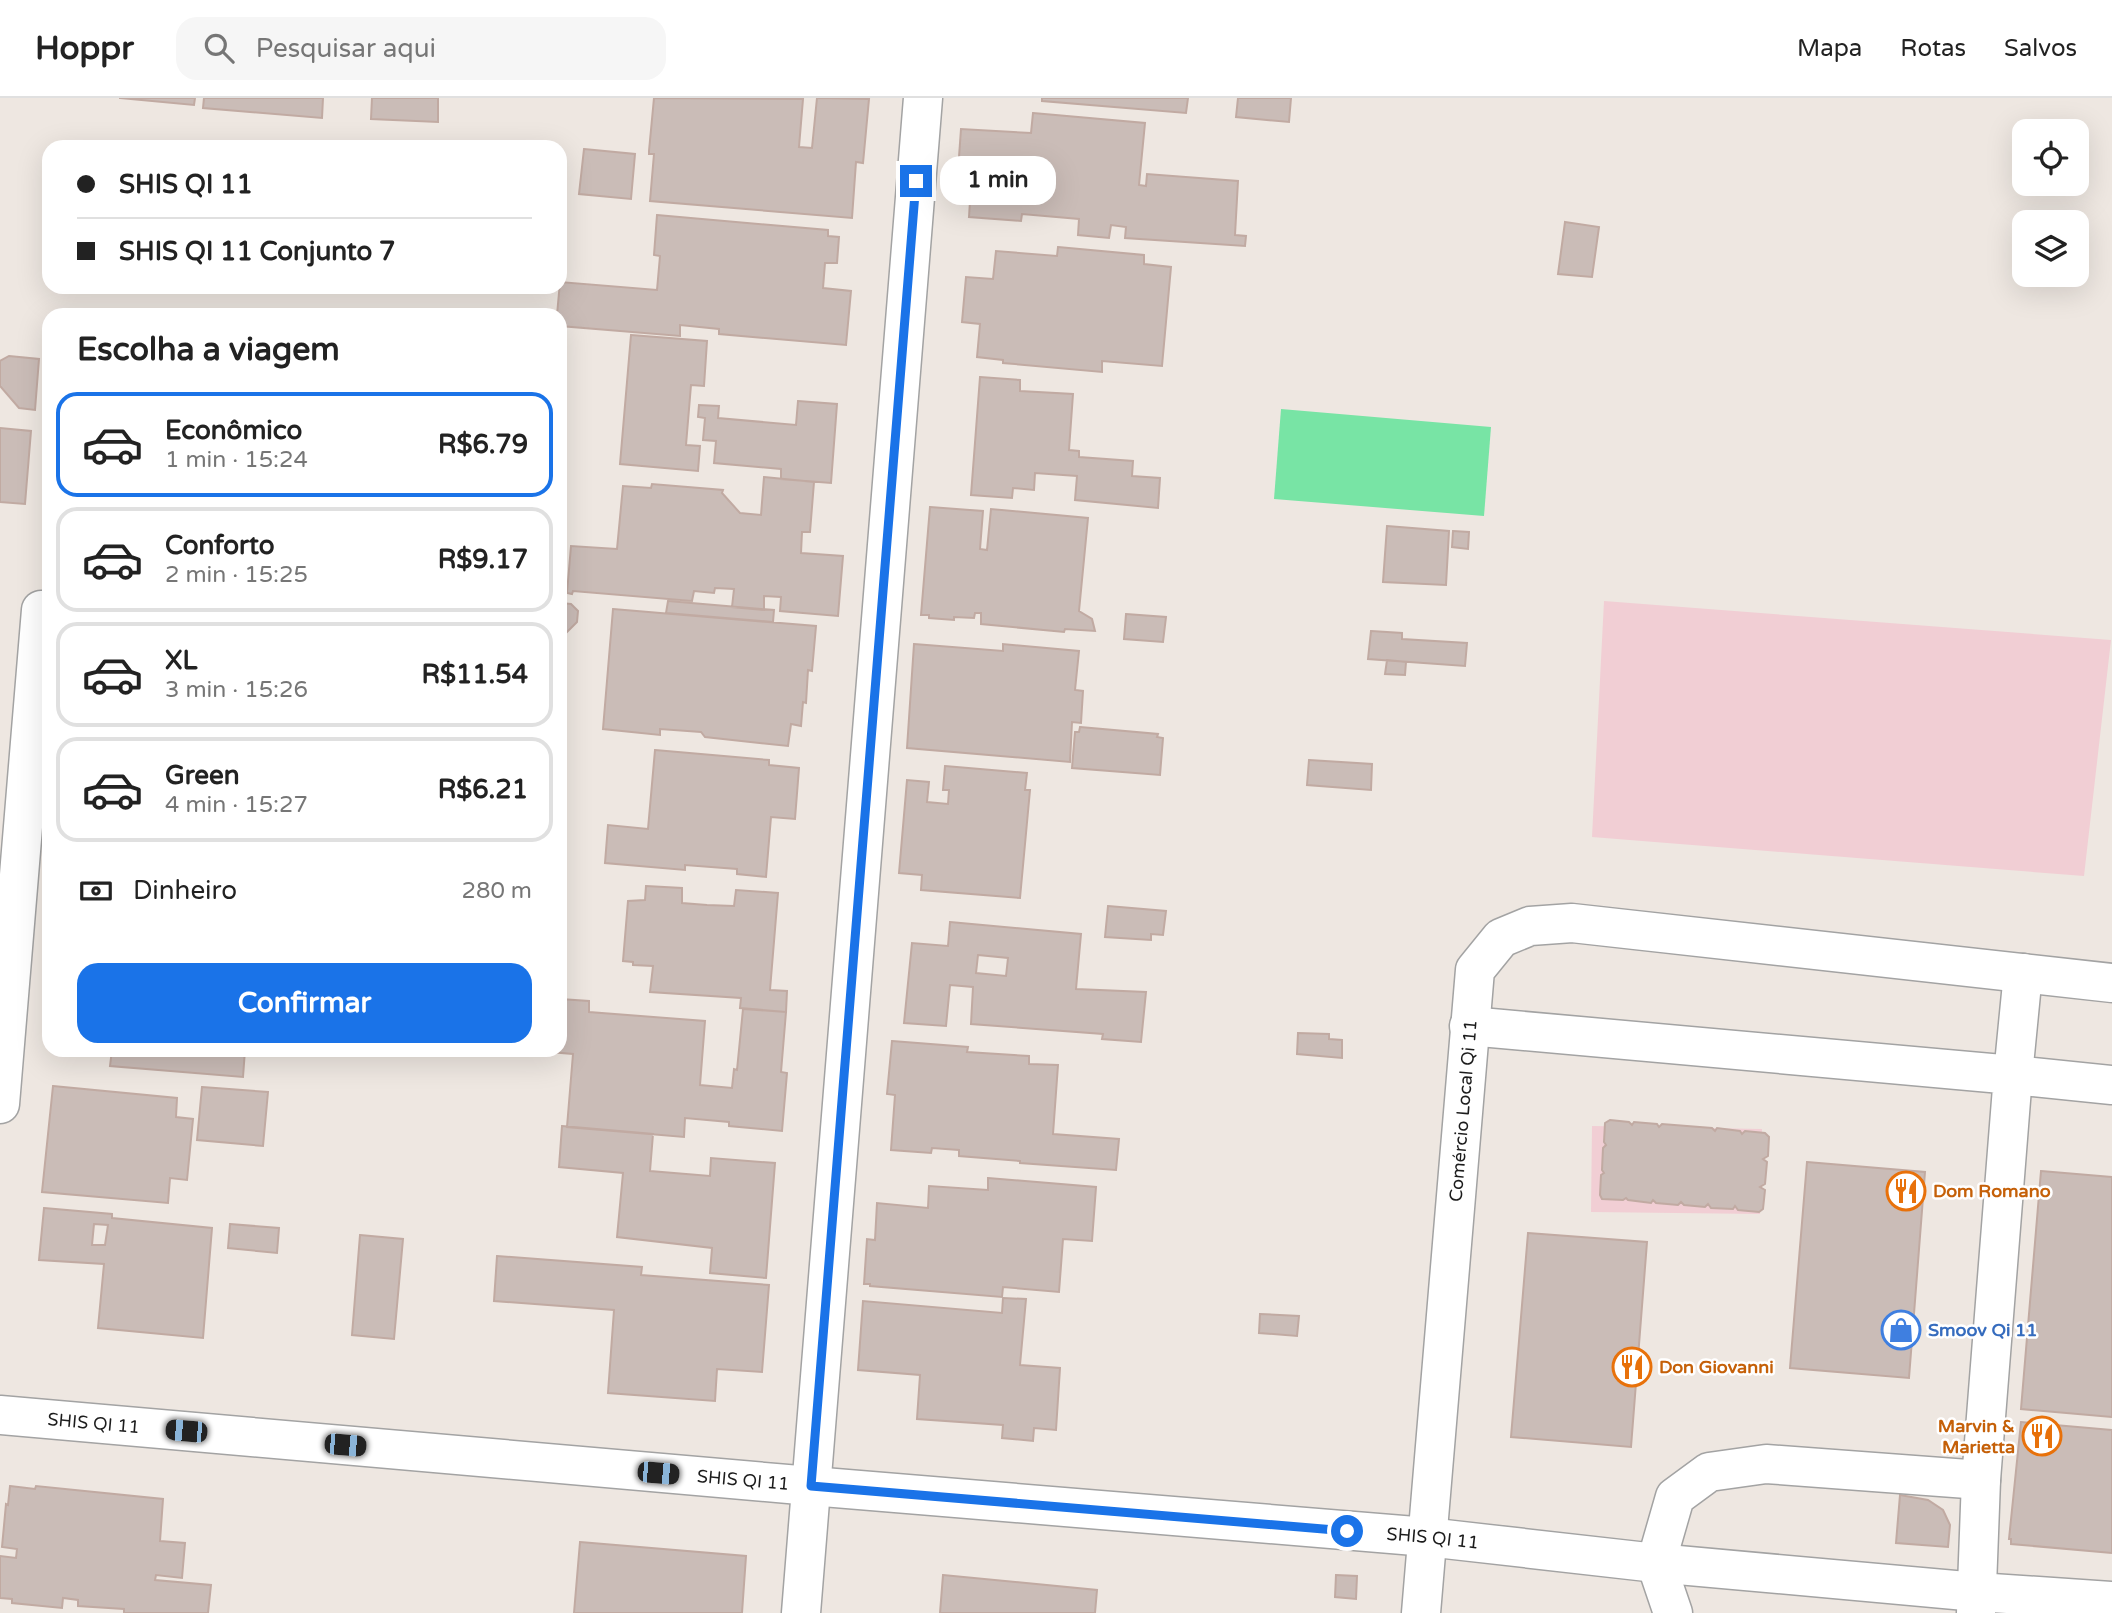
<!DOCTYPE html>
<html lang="pt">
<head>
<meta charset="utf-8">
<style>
	:root { --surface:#fff; --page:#f6f6f6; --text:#222; --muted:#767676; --line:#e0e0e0; --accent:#1a73e8 }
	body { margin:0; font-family:"Varela Round",sans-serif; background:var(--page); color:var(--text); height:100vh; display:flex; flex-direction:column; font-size:26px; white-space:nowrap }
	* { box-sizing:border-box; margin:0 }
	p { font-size:23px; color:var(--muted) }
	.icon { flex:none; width:38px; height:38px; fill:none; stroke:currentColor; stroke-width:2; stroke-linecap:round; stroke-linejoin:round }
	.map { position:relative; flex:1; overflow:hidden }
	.sheet { position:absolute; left:42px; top:210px; width:525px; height:749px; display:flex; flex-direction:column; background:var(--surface); border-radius:21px; box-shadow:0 7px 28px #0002 }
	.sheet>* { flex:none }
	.hud { position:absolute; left:42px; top:42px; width:525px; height:154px; border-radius:21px; box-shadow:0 7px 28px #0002; display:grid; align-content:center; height:154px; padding:0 35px; background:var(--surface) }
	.fabs { position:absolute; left:2012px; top:21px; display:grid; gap:14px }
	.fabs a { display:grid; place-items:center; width:77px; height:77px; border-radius:14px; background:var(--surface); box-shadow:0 7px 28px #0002; font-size:35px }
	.end { position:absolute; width:32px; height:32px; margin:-16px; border:9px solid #1a73e8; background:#fff; box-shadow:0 0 0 4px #fff }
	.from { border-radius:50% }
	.bubble { position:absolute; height:49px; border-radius:21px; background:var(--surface); box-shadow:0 7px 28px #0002; font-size:23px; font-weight:700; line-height:49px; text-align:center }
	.car { position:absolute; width:21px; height:42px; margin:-21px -10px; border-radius:9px; box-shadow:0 0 5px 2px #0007; background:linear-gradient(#222 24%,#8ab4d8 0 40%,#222 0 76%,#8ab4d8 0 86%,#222 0) }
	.hud b { display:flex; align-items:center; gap:24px; height:66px; font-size:26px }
	.hud b+b { border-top:2px solid var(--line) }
	.hud i { width:18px; height:18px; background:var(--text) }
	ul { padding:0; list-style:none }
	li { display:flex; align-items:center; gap:21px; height:105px; margin:0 14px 10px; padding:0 21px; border:4px solid var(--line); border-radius:21px }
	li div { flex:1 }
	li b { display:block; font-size:26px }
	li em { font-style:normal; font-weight:700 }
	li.selected { border-color:var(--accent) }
	li>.icon { width:63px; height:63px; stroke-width:1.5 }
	h2 { padding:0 35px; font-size:32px; line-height:84px }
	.pay { display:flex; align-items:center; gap:18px; height:77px; padding:0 35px; font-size:26px }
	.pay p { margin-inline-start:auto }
	.primary-button { display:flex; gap:14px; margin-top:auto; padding:14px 35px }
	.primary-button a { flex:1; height:80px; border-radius:21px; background:var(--accent); color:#fff; font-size:28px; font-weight:700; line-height:80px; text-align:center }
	header { display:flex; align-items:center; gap:42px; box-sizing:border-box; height:98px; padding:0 35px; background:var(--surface); border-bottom:2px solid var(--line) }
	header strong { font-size:33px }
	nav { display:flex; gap:38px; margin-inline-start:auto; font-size:24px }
	.search { width:490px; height:63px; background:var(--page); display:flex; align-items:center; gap:18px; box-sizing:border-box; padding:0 24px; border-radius:21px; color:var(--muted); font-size:26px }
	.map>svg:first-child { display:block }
</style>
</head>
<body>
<header>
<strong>Hoppr</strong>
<div class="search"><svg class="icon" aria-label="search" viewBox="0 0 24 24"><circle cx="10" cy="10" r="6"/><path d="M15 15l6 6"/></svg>Pesquisar aqui</div>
<nav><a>Mapa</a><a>Rotas</a><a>Salvos</a></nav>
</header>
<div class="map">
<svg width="2112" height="1515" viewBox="0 0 2112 1515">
	<rect width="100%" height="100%" fill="#eee7e1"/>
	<path fill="#f1ced4" d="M 1604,503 L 2111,542 L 2084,778 L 1592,739 Z
		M 1592,1028 L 1762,1031 L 1760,1116 L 1591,1114 Z"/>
	<path fill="#78e4a5" d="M 1281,311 L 1491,329 L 1484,418 L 1274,401 Z"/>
	<path fill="#cabcb7" stroke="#c1aaa2" stroke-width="2" fill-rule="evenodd" d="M 120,0 L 119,0 L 195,0 L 194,7 Z
		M 204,0 L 323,0 L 322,20 L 203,10 Z
		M 372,0 L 438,0 L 438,24 L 371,21 Z
		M 654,0 L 803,1 L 799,49 L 812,50 L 817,0 L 869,1 L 863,65 L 856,64 L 852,120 L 650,103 L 654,56 L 649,56 L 649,53 Z
		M 1042,0 L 1188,0 L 1186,15 L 1042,3 Z
		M 1238,0 L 1291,0 L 1289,24 L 1236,19 Z
		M 1033,15 L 1145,25 L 1139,87 L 1146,88 L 1147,76 L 1238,83 L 1235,137 L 1246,138 L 1245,148 L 1125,140 L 1126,129 L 1111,127 L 1109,140 L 1078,137 L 1079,121 L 1022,116 L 1021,123 L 969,119 L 971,87 L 957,87 L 961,31 L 1031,35 Z
		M 584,51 L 635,56 L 631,101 L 579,96 Z
		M 657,117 L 828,132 L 828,138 L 839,139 L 837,165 L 825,165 L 823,190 L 851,193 L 846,247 L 719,236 L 719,231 L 680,227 L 680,238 L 560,228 L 560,217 L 557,217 L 560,184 L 657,192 L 660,158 L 654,157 Z
		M 1565,124 L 1599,129 L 1592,179 L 1558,176 Z
		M 1058,149 L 1144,157 L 1144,166 L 1171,169 L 1162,268 L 1102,263 L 1102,274 L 1003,265 L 1003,262 L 977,259 L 980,226 L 962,224 L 966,179 L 993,181 L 996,153 L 1057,158 Z
		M 631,237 L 707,243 L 704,288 L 691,287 L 686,347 L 700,348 L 698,373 L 620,366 Z
		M 9,258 L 39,261 L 35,312 L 19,310 L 0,288 L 0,263 Z
		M 980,279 L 1020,282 L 1020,293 L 1073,296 L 1069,352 L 1079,353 L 1079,359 L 1133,363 L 1132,378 L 1160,380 L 1158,410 L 1075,402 L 1077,378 L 1035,375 L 1034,392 L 1013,390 L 1012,400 L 971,397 Z
		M 798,303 L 837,306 L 831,385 L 781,381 L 781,371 L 714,365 L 716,343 L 703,342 L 705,320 L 698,319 L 699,307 L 719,308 L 718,320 L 796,327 Z
		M 0,330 L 31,333 L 25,406 L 0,404 Z
		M 764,379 L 814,384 L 810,434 L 802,434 L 801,455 L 843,458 L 838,518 L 780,513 L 781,499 L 764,498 L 764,512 L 732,509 L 734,491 L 715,490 L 714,495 L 694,493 L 692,503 L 573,493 L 572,496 L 567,495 L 571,448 L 617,451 L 623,388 L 651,390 L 652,386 L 723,392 L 722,395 L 740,415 L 761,417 Z
		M 930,409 L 983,413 L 980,451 L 987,452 L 991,411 L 1088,420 L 1079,513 L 1092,521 L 1095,533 L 1065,531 L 1064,534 L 981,526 L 981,515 L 975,515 L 974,520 L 954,519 L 954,522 L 929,520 L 929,517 L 921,517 Z
		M 1387,428 L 1449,433 L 1446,487 L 1383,484 Z
		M 1453,433 L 1469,434 L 1468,451 L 1452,449 Z
		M 668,503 L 774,512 L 773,524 L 666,515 Z
		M 560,505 L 571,506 L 578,513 L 577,524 L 562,539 L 560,539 Z
		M 613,511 L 816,528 L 812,573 L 808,572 L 806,605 L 803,604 L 801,628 L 791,626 L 788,648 L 705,639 L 701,634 L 660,631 L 660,637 L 603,631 Z
		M 1126,516 L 1166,519 L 1163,544 L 1124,541 Z
		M 1371,533 L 1402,535 L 1402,541 L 1467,545 L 1465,568 L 1368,561 Z
		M 914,546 L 1003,553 L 1003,546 L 1079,553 L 1075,592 L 1083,593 L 1081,625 L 1072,624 L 1070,664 L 907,650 Z
		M 1387,562 L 1406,564 L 1405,577 L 1385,576 Z
		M 1080,629 L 1158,636 L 1157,639 L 1163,640 L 1160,677 L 1072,670 L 1075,634 L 1079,634 Z
		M 655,652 L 769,662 L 769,667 L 799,670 L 795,721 L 771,719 L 766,779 L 737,776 L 737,771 L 685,767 L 685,772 L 605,765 L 608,727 L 648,731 Z
		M 1309,662 L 1372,666 L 1371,692 L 1307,687 Z
		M 945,668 L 1027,675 L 1025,692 L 1030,692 L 1020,800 L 921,792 L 922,777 L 899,775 L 907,682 L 929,684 L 927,704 L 948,706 L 949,692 L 943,692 Z
		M 646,788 L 682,790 L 682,805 L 707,807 L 734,808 L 736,792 L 778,795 L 770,892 L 787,893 L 786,914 L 740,910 L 741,900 L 650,894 L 653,868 L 633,867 L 633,864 L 623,863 L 628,803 L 645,802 Z
		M 1108,808 L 1166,813 L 1163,837 L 1151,836 L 1151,842 L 1105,839 Z
		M 950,824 L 1081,836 L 1076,891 L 1146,894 L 1141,944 L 1102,941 L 1103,936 L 971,926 L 973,889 L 950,887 L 946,928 L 904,925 L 912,845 L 948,848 ZM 978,857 L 1008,860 L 1006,878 L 976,875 Z
		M 560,901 L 589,903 L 589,914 L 705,923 L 700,987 L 732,990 L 734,971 L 737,972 L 743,911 L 786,914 L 781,974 L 787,975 L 782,1033 L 729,1028 L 729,1024 L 685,1020 L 684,1039 L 567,1029 L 573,956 L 525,952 L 560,952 Z
		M 1298,935 L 1329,936 L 1329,941 L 1342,942 L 1342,960 L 1297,956 Z
		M 892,943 L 968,949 L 967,954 L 1029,958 L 1029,966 L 1058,967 L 1053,1036 L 1119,1041 L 1116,1072 L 1020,1065 L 1020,1063 L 959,1058 L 959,1052 L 932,1050 L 931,1055 L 891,1052 L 895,997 L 887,996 Z
		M 112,952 L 245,952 L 243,979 L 110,968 Z
		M 53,988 L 177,1000 L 176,1019 L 193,1021 L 187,1082 L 170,1080 L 168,1105 L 42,1094 Z
		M 202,989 L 268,994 L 263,1048 L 197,1042 Z
		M 1610,1022 L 1629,1024 L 1632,1027 L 1634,1024 L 1657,1026 L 1659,1029 L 1662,1026 L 1712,1030 L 1715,1033 L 1717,1030 L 1740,1033 L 1742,1036 L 1745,1033 L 1765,1035 L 1769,1039 L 1768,1058 L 1763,1061 L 1767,1064 L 1765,1086 L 1760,1089 L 1765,1092 L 1763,1111 L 1759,1114 L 1738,1112 L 1735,1108 L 1733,1111 L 1711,1110 L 1708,1106 L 1705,1109 L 1684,1107 L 1681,1104 L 1678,1107 L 1656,1105 L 1653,1102 L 1651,1105 L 1628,1102 L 1626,1100 L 1623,1102 L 1602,1101 L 1600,1097 L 1601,1077 L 1604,1075 L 1602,1072 L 1603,1050 L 1606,1047 L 1604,1044 L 1605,1025 Z
		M 562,1028 L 653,1036 L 650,1073 L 710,1078 L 711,1060 L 775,1065 L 766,1180 L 710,1175 L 712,1150 L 617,1139 L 623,1075 L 559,1069 Z
		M 1807,1064 L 1925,1074 L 1909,1280 L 1790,1270 Z
		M 2041,1073 L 2112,1079 L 2112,1319 L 2021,1311 Z
		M 988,1080 L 1096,1089 L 1092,1143 L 1063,1141 L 1059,1194 L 1003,1189 L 1002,1199 L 870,1188 L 870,1186 L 864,1186 L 867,1141 L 875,1142 L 877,1105 L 928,1110 L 929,1088 L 988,1092 Z
		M 44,1110 L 112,1116 L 112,1120 L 212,1130 L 203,1240 L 98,1230 L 104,1166 L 39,1162 ZM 94,1126 L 108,1127 L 105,1147 L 92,1147 Z
		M 230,1126 L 279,1130 L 277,1155 L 228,1150 Z
		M 1528,1135 L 1647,1144 L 1631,1349 L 1511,1339 Z
		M 360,1137 L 403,1141 L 394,1241 L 352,1237 Z
		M 497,1158 L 642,1169 L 641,1177 L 769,1187 L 762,1274 L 717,1271 L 715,1303 L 608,1295 L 614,1212 L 494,1203 Z
		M 1003,1200 L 1026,1201 L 1020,1267 L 1060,1270 L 1056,1332 L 1034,1330 L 1033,1343 L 1002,1340 L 1003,1327 L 917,1321 L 920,1277 L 858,1272 L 863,1203 L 1002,1215 Z
		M 1260,1216 L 1299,1218 L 1297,1238 L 1259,1235 Z
		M 2021,1324 L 2112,1332 L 2112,1455 L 2011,1446 L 2011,1441 L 2009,1441 Z
		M 10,1388 L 35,1391 L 36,1388 L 163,1401 L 160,1443 L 185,1445 L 182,1480 L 156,1477 L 155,1482 L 211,1487 L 208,1515 L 124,1515 L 124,1511 L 78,1508 L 78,1502 L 63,1500 L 62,1510 L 12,1505 L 12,1501 L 0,1500 L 0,1458 L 16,1460 L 17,1451 L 2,1449 L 6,1406 L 8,1407 Z
		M 1900,1397 L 1928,1402 L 1943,1412 L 1950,1427 L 1948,1449 L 1896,1445 Z
		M 580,1444 L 746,1458 L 742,1515 L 574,1515 Z
		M 943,1477 L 1097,1492 L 1095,1515 L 940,1515 Z
		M 1336,1477 L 1357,1478 L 1356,1501 L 1335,1499 Z"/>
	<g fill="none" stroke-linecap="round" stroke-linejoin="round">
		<defs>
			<g id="minor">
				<path d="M 2023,875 L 2013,977 L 2112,987"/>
				<path d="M 1469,928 L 2013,977 L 1981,1382 L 1976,1515"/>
				<path d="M 0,1006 L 41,512"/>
				<path id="s1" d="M 0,1317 L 811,1388 L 1427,1439 L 1656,1465 L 1977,1494 L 2112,1503"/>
				<path d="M 801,1515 L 923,0"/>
				<path id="s2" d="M 1421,1515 L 1475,872 L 1501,840 L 1530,828 L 1572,825 L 2112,885"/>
				<path d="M 1673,1515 L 1656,1465 L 1675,1399 L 1709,1374 L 1766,1366 L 1981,1382"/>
			</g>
		</defs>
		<use href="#minor" stroke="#a3a3a3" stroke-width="41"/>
		<use href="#minor" stroke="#fff" stroke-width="38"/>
	</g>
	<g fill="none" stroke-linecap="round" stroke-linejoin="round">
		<path stroke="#1a73e8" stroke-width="9" d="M 916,83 L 811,1388 L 1347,1433"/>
	</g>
	<defs>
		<symbol id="restaurant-ring" viewBox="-11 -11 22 22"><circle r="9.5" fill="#fff" stroke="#e8710a" stroke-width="1.5"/><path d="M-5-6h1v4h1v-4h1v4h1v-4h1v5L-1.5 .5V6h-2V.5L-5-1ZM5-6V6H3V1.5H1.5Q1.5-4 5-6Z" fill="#e8710a"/></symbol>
		<symbol id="shop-ring" viewBox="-11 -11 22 22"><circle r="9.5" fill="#fff" stroke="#3f7fe0" stroke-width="1.5"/><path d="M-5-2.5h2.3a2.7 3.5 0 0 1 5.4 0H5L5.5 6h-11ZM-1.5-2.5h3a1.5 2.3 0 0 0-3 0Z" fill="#3f7fe0"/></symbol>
	</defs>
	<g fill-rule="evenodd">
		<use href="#restaurant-ring" x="1884" y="1071" width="44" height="44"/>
		<use href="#shop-ring" x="1879" y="1210" width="44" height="44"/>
		<use href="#restaurant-ring" x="1610" y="1247" width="44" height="44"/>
		<use href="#restaurant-ring" x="2020" y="1316" width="44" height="44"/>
	</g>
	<g text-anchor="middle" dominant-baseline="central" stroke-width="5" stroke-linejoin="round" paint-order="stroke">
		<g font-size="18" fill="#1c1c1c" stroke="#fff">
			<text stroke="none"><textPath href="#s2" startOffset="504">Comércio Local Qi 11</textPath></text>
			<text stroke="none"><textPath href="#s1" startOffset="94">SHIS QI 11</textPath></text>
			<text stroke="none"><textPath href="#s1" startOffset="746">SHIS QI 11</textPath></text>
			<text stroke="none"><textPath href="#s1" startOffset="1438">SHIS QI 11</textPath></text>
		</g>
		<g font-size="18" font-weight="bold" fill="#c56008" stroke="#fff" text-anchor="start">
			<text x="1933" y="1093">Dom Romano</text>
			<text x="1659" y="1269">Don Giovanni</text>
			<text x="2015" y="1328" text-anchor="end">Marvin &amp;<tspan x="2015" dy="21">Marietta</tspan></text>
		</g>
		<g font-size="18" font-weight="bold" fill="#366cbe" stroke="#fff" text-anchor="start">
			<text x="1928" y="1232">Smoov Qi 11</text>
		</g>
	</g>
</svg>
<div class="fabs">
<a><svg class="icon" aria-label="locate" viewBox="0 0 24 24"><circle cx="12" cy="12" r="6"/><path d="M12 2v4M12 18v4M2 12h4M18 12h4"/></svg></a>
<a><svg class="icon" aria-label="layers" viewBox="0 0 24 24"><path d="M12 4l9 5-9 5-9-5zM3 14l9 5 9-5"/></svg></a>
</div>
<i class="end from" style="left:1347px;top:1433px"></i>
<i class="end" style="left:916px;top:83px"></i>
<div class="bubble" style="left:940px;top:58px;width:116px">1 min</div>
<i class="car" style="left:186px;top:1333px;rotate:275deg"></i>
<i class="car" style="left:345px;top:1347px;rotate:95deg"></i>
<i class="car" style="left:658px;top:1375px;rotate:95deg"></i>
<div class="hud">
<b><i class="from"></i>SHIS QI 11</b>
<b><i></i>SHIS QI 11 Conjunto 7</b>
</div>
<section class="sheet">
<h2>Escolha a viagem</h2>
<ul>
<li class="selected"><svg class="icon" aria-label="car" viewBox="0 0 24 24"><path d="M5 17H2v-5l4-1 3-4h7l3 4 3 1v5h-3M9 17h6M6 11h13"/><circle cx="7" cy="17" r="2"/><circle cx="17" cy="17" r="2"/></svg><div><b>Econômico</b><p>1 min · 15:24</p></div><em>R$6.79</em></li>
<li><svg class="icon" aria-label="car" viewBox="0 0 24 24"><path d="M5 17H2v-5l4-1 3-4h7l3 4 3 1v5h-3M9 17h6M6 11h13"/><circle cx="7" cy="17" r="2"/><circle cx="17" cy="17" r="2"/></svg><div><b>Conforto</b><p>2 min · 15:25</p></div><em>R$9.17</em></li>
<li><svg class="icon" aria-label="car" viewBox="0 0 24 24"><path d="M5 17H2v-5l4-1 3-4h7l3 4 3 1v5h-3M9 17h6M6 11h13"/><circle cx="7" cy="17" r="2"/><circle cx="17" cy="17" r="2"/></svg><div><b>XL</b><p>3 min · 15:26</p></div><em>R$11.54</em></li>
<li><svg class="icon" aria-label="car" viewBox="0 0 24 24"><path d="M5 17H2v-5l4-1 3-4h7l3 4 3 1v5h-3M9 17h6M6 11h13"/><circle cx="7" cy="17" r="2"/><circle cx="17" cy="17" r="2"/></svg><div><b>Green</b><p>4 min · 15:27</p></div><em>R$6.21</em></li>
</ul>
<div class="pay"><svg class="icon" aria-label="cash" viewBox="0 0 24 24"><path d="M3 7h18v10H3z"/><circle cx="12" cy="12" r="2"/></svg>Dinheiro<p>280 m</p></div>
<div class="primary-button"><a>Confirmar</a></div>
</section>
</div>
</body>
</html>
